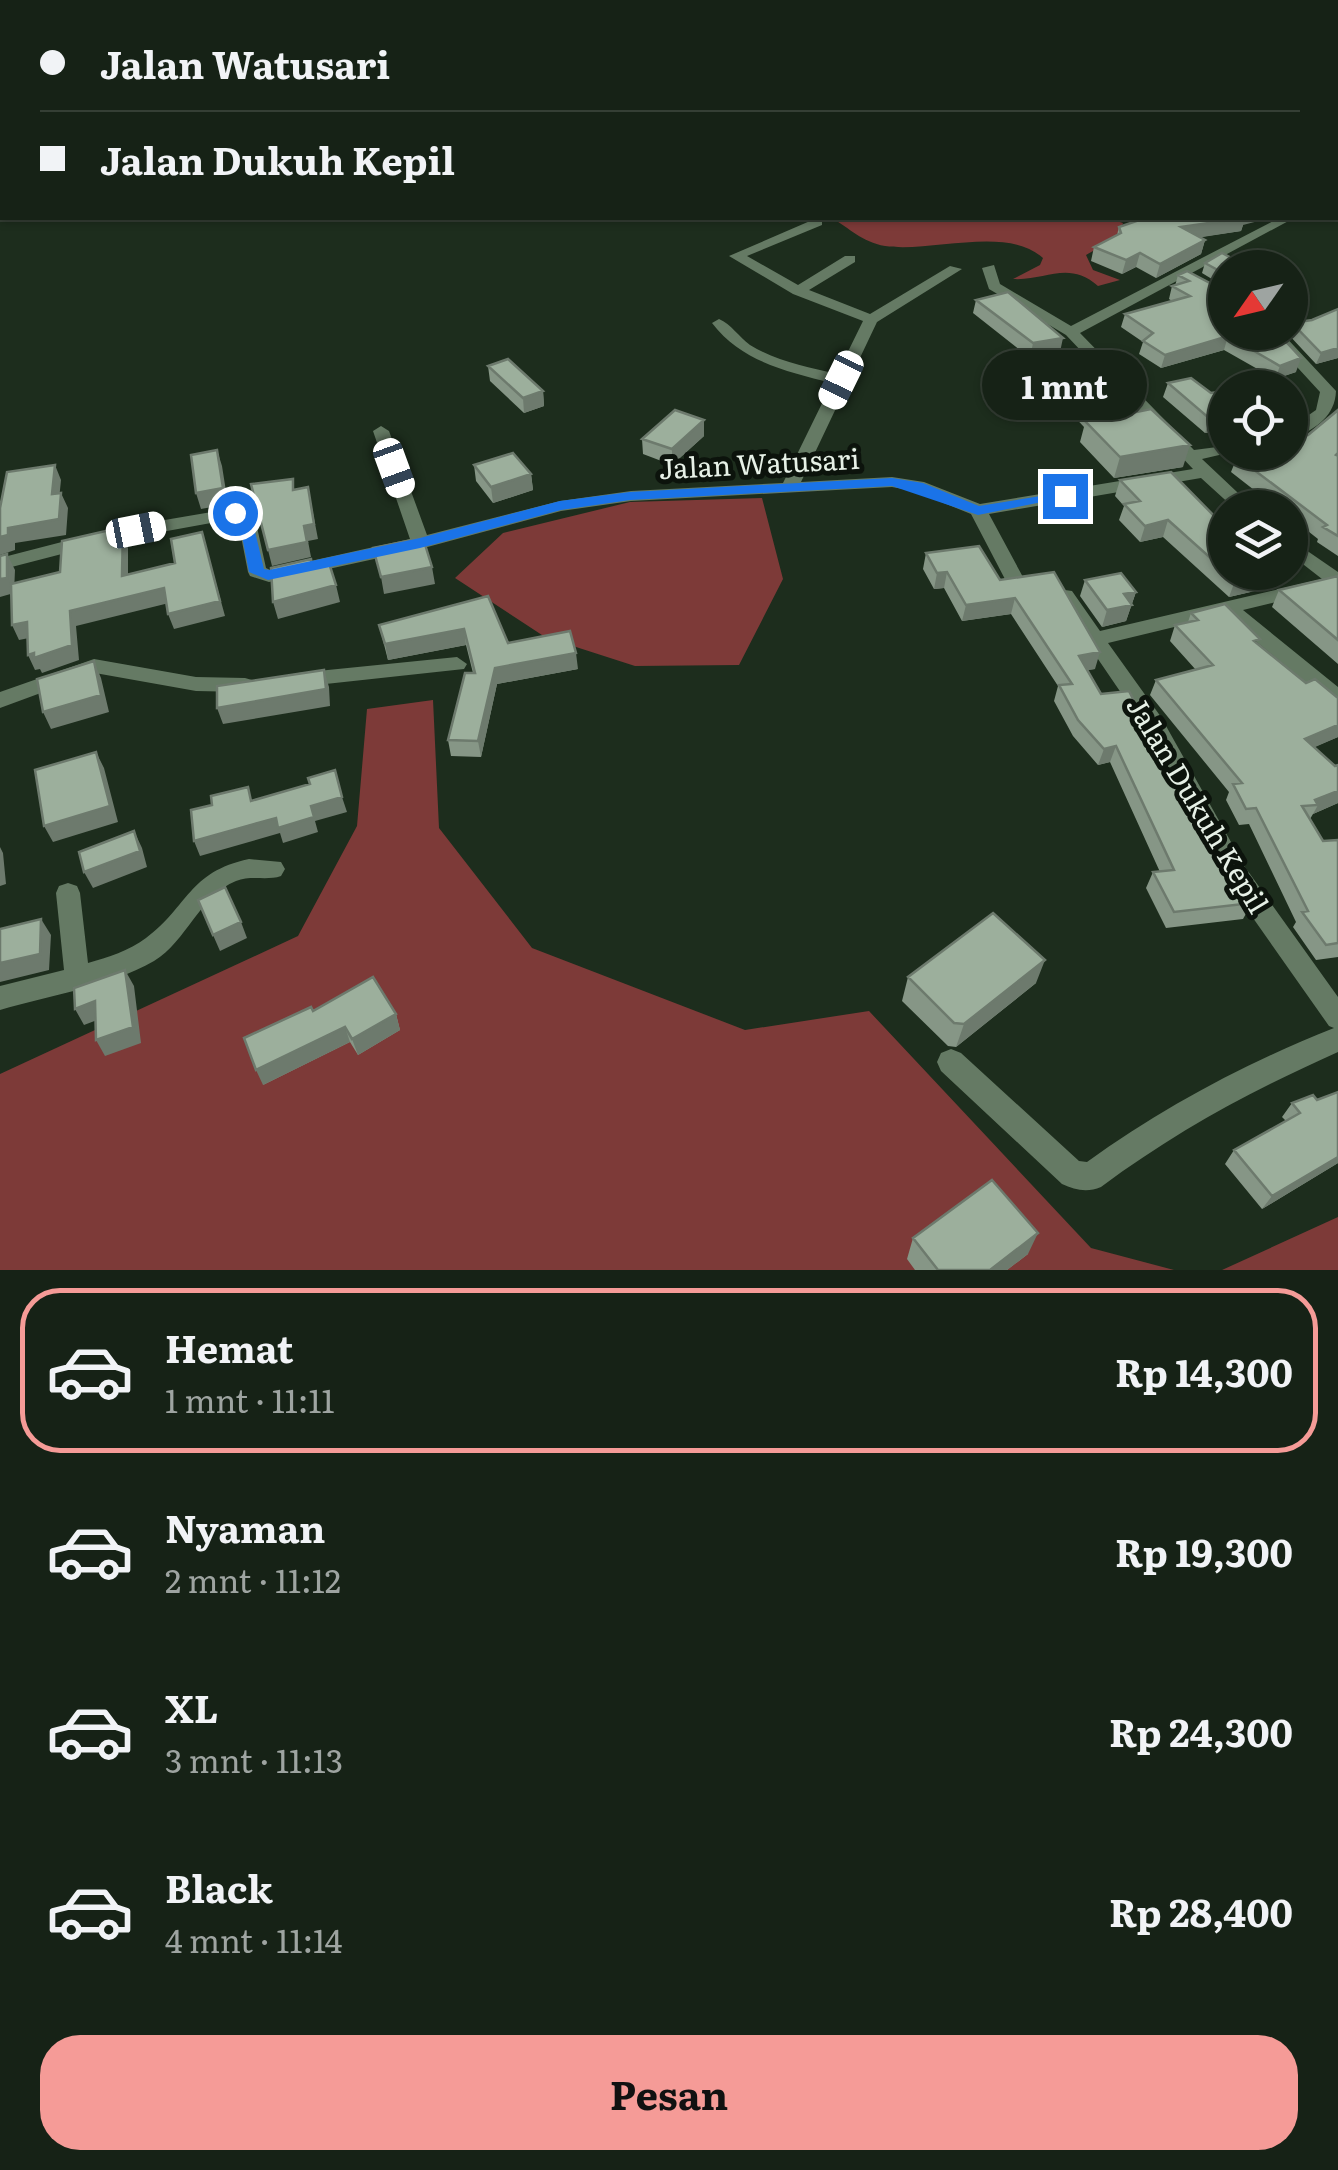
<!DOCTYPE html>
<html lang="id">
<head>
<meta charset="utf-8">
<style>
	:root { --surface:#162216; --page:#1f2a1f; --text:#f1f3f6; --muted:#9ea4a1; --line:#353f35; --accent:#f59b97 }
	body { margin:0; font-family:Literata,serif; background:var(--page); color:var(--text); height:100vh; display:flex; flex-direction:column; font-size:38px; white-space:nowrap }
	* { box-sizing:border-box; margin:0 }
	p { font-size:32px; color:var(--muted) }
	.icon { flex:none; width:55px; height:55px; fill:none; stroke:currentColor; stroke-width:2; stroke-linecap:round; stroke-linejoin:round }
	.map { position:relative; height:1270px; overflow:hidden }
	.drawer { display:flex; flex-direction:column; background:var(--surface); flex:1 }
	.drawer>* { flex:none }
	.guide { position:absolute; left:0px; top:0px; width:1340px; height:220px; box-shadow:0 2px 8px #0004,0 0 0 2px var(--line); display:grid; align-content:center; height:220px; padding:0 40px; background:var(--surface) }
	.needle { width:65px; rotate:236deg }
	.tools { position:absolute; left:1208px; top:250px; display:grid; gap:20px }
	.tools a { display:grid; place-items:center; width:100px; height:100px; border-radius:50%; background:var(--surface); box-shadow:0 2px 8px #0004,0 0 0 2px var(--line); font-size:50px }
	.end { position:absolute; width:45px; height:45px; margin:-22px; border:12px solid #1a73e8; background:#fff; box-shadow:0 0 0 5px #fff }
	.from { border-radius:50% }
	.bubble { position:absolute; height:70px; border-radius:35px; background:var(--surface); box-shadow:0 2px 8px #0004,0 0 0 2px var(--line); font-size:32px; font-weight:700; line-height:70px; text-align:center }
	.car { position:absolute; width:30px; height:60px; margin:-30px -15px; border-radius:12px; box-shadow:0 0 8px 2px #0007; background:linear-gradient(#fff 24%,#345 0 40%,#fff 0 76%,#345 0 86%,#fff 0) }
	.guide b { display:flex; align-items:center; gap:35px; height:95px; font-size:38px }
	.guide b+b { border-top:2px solid var(--line) }
	.guide i { width:25px; height:25px; background:var(--text) }
	ul { padding:18px 0 0; list-style:none }
	li { display:flex; align-items:center; gap:30px; height:165px; margin:0 20px 15px; padding:0 20px; border:5px solid transparent; border-radius:40px }
	li div { flex:1 }
	li b { display:block; font-size:38px }
	li em { font-style:normal; font-weight:700 }
	li.on { border-color:var(--accent) }
	li>.icon { width:90px; height:90px; stroke-width:1.5 }
	.primary-button { display:flex; gap:20px; margin-top:auto; padding:20px 40px }
	.primary-button a { flex:1; height:115px; border-radius:40px; background:var(--accent); color:#111; font-size:40px; font-weight:700; line-height:115px; text-align:center }
	.map>svg:first-child { display:block }
</style>
</head>
<body>
<div class="map">
<svg width="1338" height="1270" viewBox="0 0 1338 1270">
	<rect width="100%" height="100%" fill="#1d2d1d"/>
	<path fill="#7d3a38" d="M 832,218 L 1107,218 L 1123,223 C 1117,241 1100,247 1086,255 L 1093,270 L 1120,280 L 1098,286 C 1068,260 1046,281 1013,279 L 1040,265 L 1043,258 C 1007,225 931,253 885,246 C 862,242 849,228 832,218 Z
		M 762,498 L 783,579 L 739,665 L 635,666 L 545,637 L 455,578 L 503,533 L 630,502 Z
		M 433,700 L 439,828 L 532,948 L 745,1030 L 869,1011 L 1091,1248 L 1174,1270 L 0,1270 L 0,1074 L 298,936 L 357,826 L 367,709 Z
		M 1338,1217 L 1338,1270 L 1222,1270 Z"/>
	<g fill="none" stroke-linecap="round" stroke-linejoin="round">
		<path fill="#657a64" fill-rule="evenodd" d="M 184,0 L 184,2 L 175,2 L 176,0 Z
			M 866,0 L 879,0 L 881,2 L 869,2 Z
			M 0,36 L 2,36 L 2,42 L 0,42 Z
			M 2,173 L 2,181 L 0,182 L 0,174 Z
			M 1279,218 L 1294,218 L 1080,333 L 1194,450 L 1225,446 L 1225,452 L 1232,452 L 1202,459 L 1254,508 L 1234,508 L 1201,478 L 989,514 L 1024,579 L 1021,583 L 1007,583 L 971,514 L 914,491 L 892,487 L 631,501 L 561,511 L 420,549 L 269,582 L 250,576 L 248,572 L 238,521 L 233,519 L 112,541 L 0,570 L 0,558 L 112,529 L 235,508 L 255,518 L 266,568 L 270,570 L 410,539 L 373,431 L 381,426 L 389,431 L 427,535 L 560,501 L 631,491 L 783,483 L 832,383 C 786,371 742,362 712,323 L 719,319 C 731,324 739,337 750,345 C 776,361 807,367 837,374 L 863,321 L 793,294 L 729,256 L 817,218 L 822,219 L 822,225 L 747,256 L 798,285 L 845,256 L 855,256 L 855,262 L 809,290 L 870,314 L 950,266 L 962,269 L 877,322 L 801,482 L 892,477 L 924,482 L 980,504 L 1193,469 L 1066,335 L 989,289 L 982,268 L 994,265 L 1000,284 L 1071,326 Z
			M 1265,332 L 1281,332 L 1336,391 C 1335,416 1317,427 1296,438 L 1290,439 L 1290,428 L 1316,410 L 1320,392 Z
			M 1290,539 L 1338,572 L 1338,587 L 1243,610 L 1338,687 L 1338,706 L 1331,703 L 1224,615 L 1108,643 L 1161,717 L 1245,867 L 1338,997 L 1338,1052 C 1251,1091 1178,1130 1101,1187 C 1087,1193 1075,1190 1062,1184 L 941,1071 L 937,1062 L 941,1053 L 951,1049 L 961,1053 L 1079,1161 L 1087,1162 C 1163,1107 1246,1063 1334,1028 L 1329,1026 L 1227,881 L 1145,728 L 1055,596 L 1065,590 L 1072,591 L 1100,631 L 1322,579 L 1290,554 Z
			M 457,657 L 467,664 L 464,669 L 298,687 L 288,680 L 298,673 Z
			M 94,659 L 196,677 L 245,678 L 252,680 L 255,685 L 252,690 L 245,692 L 196,691 L 95,673 L 0,708 L 0,692 Z
			M 249,859 L 281,862 L 285,869 L 281,876 C 267,881 251,875 236,881 C 200,895 187,941 154,961 C 108,987 50,995 0,1010 L 0,986 L 64,970 L 56,893 L 59,886 L 68,883 L 77,886 L 80,893 L 88,963 C 108,957 129,951 146,938 C 189,906 188,872 249,859 Z"/>
	</g>
	<path fill="#869686" d="M 1070,0 L 1335,0 L 1338,1 L 1338,47 L 1338,2 L 1076,2 Z
		M 1243,225 L 1241,231 L 1200,237 L 1205,240 L 1201,254 L 1156,278 L 1136,267 L 1122,274 L 1091,261 L 1094,247 L 1117,235 L 1119,227 Z
		M 1205,263 L 1225,268 L 1225,287 L 1202,273 Z
		M 1187,271 L 1296,372 L 1275,379 L 1224,350 L 1161,368 L 1139,354 L 1143,342 L 1121,327 L 1125,314 L 1172,301 L 1169,299 L 1172,286 L 1175,286 L 1178,275 Z
		M 976,300 L 1060,352 L 1030,358 L 973,313 Z
		M 1338,309 L 1338,358 L 1316,364 L 1288,334 L 1290,332 L 1292,323 L 1312,320 Z
		M 488,366 L 543,391 L 544,406 L 524,413 L 490,381 Z
		M 1055,370 L 1183,467 L 1114,478 L 1080,442 L 1084,427 L 1050,391 Z
		M 1168,383 L 1211,393 L 1225,391 L 1225,431 L 1224,430 L 1205,433 L 1163,397 Z
		M 1338,410 L 1338,556 L 1317,542 L 1318,539 L 1290,517 L 1290,508 L 1277,508 L 1231,472 L 1237,457 L 1251,454 L 1250,452 L 1290,452 Z
		M 704,436 L 672,465 L 643,454 L 642,439 Z
		M 474,465 L 531,474 L 533,490 L 493,503 L 476,481 Z
		M 1120,480 L 1225,527 L 1225,572 L 1286,572 L 1280,585 L 1229,597 L 1163,537 L 1140,542 L 1119,520 L 1124,506 L 1115,496 Z
		M 926,553 L 1000,580 L 1095,669 L 1087,670 L 1101,694 L 1252,903 L 1243,919 L 1166,928 L 1146,888 L 1153,872 L 1160,872 L 1110,762 L 1098,765 L 1073,736 L 1054,701 L 1058,686 L 1011,614 L 962,621 L 944,588 L 934,589 L 923,569 Z
		M 1338,576 L 1338,664 L 1272,607 L 1279,590 Z
		M 1085,580 L 1136,592 L 1126,621 L 1102,627 L 1080,596 Z
		M 488,596 L 508,643 L 578,669 L 497,684 L 481,757 L 451,756 L 448,740 L 473,673 L 466,645 L 388,660 L 379,625 Z
		M 1191,613 L 1258,644 L 1306,683 L 1338,698 L 1338,737 L 1314,747 L 1335,766 L 1338,765 L 1338,803 L 1313,814 L 1310,819 L 1323,841 L 1338,840 L 1338,957 L 1316,960 L 1293,927 L 1296,922 L 1249,824 L 1239,825 L 1226,800 L 1229,792 L 1150,695 L 1156,680 L 1196,670 L 1170,641 L 1175,625 L 1188,622 Z
		M 908,977 L 1036,983 L 956,1047 L 948,1046 L 902,1001 Z
		M 313,1011 L 396,1014 L 400,1030 L 358,1055 L 350,1042 L 263,1085 Z
		M 1338,1092 L 1338,1163 L 1262,1209 L 1225,1164 L 1234,1150 L 1286,1121 L 1282,1117 L 1292,1103 L 1317,1100 Z
		M 913,1238 L 1028,1254 L 1007,1270 L 915,1270 L 907,1259 Z"/>
	<path fill="#6d7a6d" d="M 1239,218 L 1270,218 L 1243,225 L 1241,231 L 1177,241 L 1181,227 Z
		M 1205,240 L 1201,254 L 1156,278 L 1160,264 Z
		M 1140,253 L 1136,267 L 1122,274 L 1126,260 Z
		M 1228,336 L 1224,350 L 1161,368 L 1165,355 Z
		M 1063,338 L 1060,352 L 1030,358 L 1033,343 Z
		M 1338,348 L 1338,358 L 1316,364 L 1321,353 Z
		M 1301,358 L 1296,372 L 1275,379 L 1280,366 Z
		M 543,391 L 544,406 L 524,413 L 523,398 Z
		M 1225,416 L 1224,430 L 1205,433 L 1210,419 Z
		M 704,420 L 704,436 L 672,465 L 672,449 Z
		M 1190,445 L 1183,467 L 1114,478 L 1120,457 Z
		M 217,450 L 222,466 L 228,504 L 201,509 L 196,493 Z
		M 55,465 L 61,480 L 58,510 L 52,494 Z
		M 531,474 L 533,490 L 493,503 L 491,487 Z
		M 308,487 L 318,539 L 308,541 L 311,557 L 272,566 L 268,550 L 304,526 Z
		M 61,493 L 68,508 L 66,535 L 15,543 L 15,550 L 0,555 L 0,537 L 8,528 Z
		M 1168,520 L 1163,537 L 1140,542 L 1145,526 Z
		M 123,527 L 128,542 L 128,591 L 122,576 Z
		M 202,532 L 225,616 L 174,629 L 168,614 Z
		M 7,554 L 15,570 L 14,593 L 0,597 L 0,579 Z
		M 432,567 L 435,584 L 384,594 L 381,577 Z
		M 947,572 L 944,588 L 934,589 L 937,573 Z
		M 1270,572 L 1286,572 L 1280,585 L 1229,597 L 1235,581 Z
		M 336,585 L 340,602 L 278,619 L 273,602 Z
		M 164,588 L 169,603 L 76,626 L 79,660 L 42,673 L 40,669 L 35,670 L 28,655 L 70,611 Z
		M 1136,592 L 1126,621 L 1102,627 L 1107,610 L 1124,594 Z
		M 1015,598 L 1011,614 L 962,621 L 966,605 Z
		M 27,622 L 34,637 L 19,640 L 12,625 Z
		M 464,629 L 466,645 L 388,660 L 385,644 Z
		M 1100,652 L 1095,669 L 1074,672 L 1079,656 Z
		M 576,653 L 578,669 L 497,684 L 481,757 L 478,741 L 495,668 Z
		M 94,661 L 101,678 L 109,712 L 51,729 L 43,712 Z
		M 324,670 L 329,687 L 330,706 L 223,724 L 217,708 Z
		M 1338,725 L 1338,737 L 1297,755 L 1305,739 Z
		M 1116,746 L 1110,762 L 1098,765 L 1104,749 Z
		M 96,752 L 104,768 L 118,822 L 53,842 L 44,826 Z
		M 1338,791 L 1338,803 L 1313,814 L 1318,805 L 1315,800 Z
		M 342,797 L 347,812 L 315,821 L 318,832 L 283,843 L 280,833 L 200,856 L 194,841 Z
		M 134,831 L 142,848 L 147,867 L 93,888 L 84,872 Z
		M 0,847 L 3,853 L 6,884 L 0,886 Z
		M 41,919 L 51,935 L 49,970 L 0,982 L 0,963 Z
		M 241,922 L 247,938 L 220,951 L 213,935 Z
		M 1045,960 L 1036,983 L 956,1047 L 964,1024 Z
		M 125,970 L 134,986 L 141,1043 L 105,1056 L 96,1040 Z
		M 95,1001 L 105,1017 L 84,1025 L 75,1009 Z
		M 396,1014 L 400,1030 L 358,1055 L 352,1039 Z
		M 345,1027 L 350,1042 L 263,1085 L 256,1070 Z
		M 1338,1157 L 1338,1163 L 1262,1209 L 1272,1196 Z
		M 1038,1233 L 1028,1254 L 1007,1270 L 990,1270 Z"/>
	<path fill="#9caf9c" stroke="#6d7a6d" stroke-width="2.5" d="M 1088,0 L 1335,0 L 1338,1 L 1338,41 L 1338,2 L 1095,2 Z
		M 1145,218 L 1244,218 L 1181,227 L 1205,240 L 1160,264 L 1140,253 L 1126,260 L 1094,247 L 1121,233 L 1119,227 Z
		M 1222,253 L 1250,268 L 1225,268 L 1225,274 L 1205,263 Z
		M 1187,271 L 1225,291 L 1225,332 L 1277,332 L 1301,358 L 1280,366 L 1228,336 L 1165,355 L 1143,341 L 1153,333 L 1125,314 L 1190,296 L 1172,286 L 1189,281 L 1178,275 Z
		M 1008,292 L 1063,338 L 1033,343 L 976,300 Z
		M 1338,309 L 1338,348 L 1321,353 L 1292,323 L 1312,320 Z
		M 508,359 L 543,391 L 523,398 L 488,366 Z
		M 1085,366 L 1132,413 L 1151,409 L 1190,445 L 1120,457 L 1085,421 L 1101,418 L 1055,370 Z
		M 1191,378 L 1211,393 L 1225,391 L 1225,416 L 1210,419 L 1168,383 Z
		M 675,410 L 704,420 L 672,449 L 642,439 Z
		M 1338,410 L 1338,453 L 1336,455 L 1338,456 L 1338,536 L 1323,527 L 1327,525 L 1237,457 L 1258,452 L 1290,452 L 1290,437 L 1308,435 Z
		M 217,450 L 223,488 L 196,493 L 191,455 Z
		M 513,453 L 531,474 L 491,487 L 474,465 Z
		M 55,465 L 52,494 L 61,493 L 59,519 L 8,528 L 8,535 L 0,537 L 0,508 L 7,472 Z
		M 1171,472 L 1225,527 L 1225,571 L 1168,520 L 1145,526 L 1124,504 L 1140,501 L 1120,480 Z
		M 293,479 L 293,490 L 308,487 L 314,524 L 304,526 L 307,542 L 268,550 L 251,484 Z
		M 123,527 L 122,576 L 175,563 L 171,539 L 202,532 L 220,601 L 168,614 L 164,588 L 70,611 L 72,645 L 34,658 L 34,653 L 28,655 L 27,622 L 12,625 L 11,584 L 60,572 L 62,541 Z
		M 423,538 L 432,567 L 381,577 L 373,548 Z
		M 979,546 L 1000,580 L 1054,572 L 1100,652 L 1079,656 L 1101,694 L 1129,691 L 1203,837 L 1209,836 L 1224,864 L 1229,863 L 1252,903 L 1174,912 L 1153,872 L 1174,870 L 1116,746 L 1104,749 L 1078,720 L 1059,685 L 1072,684 L 1015,598 L 966,605 L 947,572 L 937,573 L 926,553 Z
		M 7,554 L 7,578 L 0,579 L 0,556 Z
		M 311,559 L 312,567 L 329,563 L 336,585 L 273,602 L 271,568 Z
		M 1226,572 L 1270,572 L 1235,581 Z
		M 1121,573 L 1136,592 L 1124,594 L 1132,605 L 1107,610 L 1085,580 Z
		M 1338,576 L 1338,640 L 1279,590 Z
		M 488,596 L 508,643 L 570,631 L 576,653 L 495,668 L 478,741 L 448,740 L 465,673 L 475,673 L 464,629 L 385,644 L 379,625 Z
		M 1225,604 L 1260,639 L 1254,641 L 1306,683 L 1315,679 L 1338,698 L 1338,725 L 1305,739 L 1335,766 L 1338,765 L 1338,791 L 1315,800 L 1318,805 L 1302,806 L 1323,841 L 1338,840 L 1338,943 L 1326,945 L 1302,912 L 1308,911 L 1256,808 L 1246,809 L 1233,784 L 1242,783 L 1156,680 L 1213,665 L 1175,625 L 1198,620 L 1191,613 Z
		M 94,661 L 101,695 L 43,712 L 37,679 Z
		M 324,670 L 326,689 L 217,708 L 217,686 Z
		M 96,752 L 110,806 L 44,826 L 35,770 Z
		M 335,770 L 342,797 L 311,806 L 314,817 L 278,828 L 276,818 L 194,841 L 191,810 L 212,805 L 211,796 L 248,787 L 251,801 L 310,784 L 308,778 Z
		M 134,831 L 140,851 L 84,872 L 79,852 Z
		M 225,887 L 241,922 L 213,935 L 198,900 Z
		M 993,913 L 1045,960 L 964,1024 L 954,1023 L 908,977 Z
		M 41,919 L 40,954 L 0,963 L 0,929 Z
		M 125,970 L 133,1027 L 96,1040 L 95,1001 L 75,1009 L 74,988 Z
		M 373,977 L 396,1014 L 352,1039 L 345,1027 L 256,1070 L 244,1038 L 311,1007 L 313,1011 Z
		M 1338,1092 L 1338,1157 L 1272,1196 L 1234,1150 L 1300,1113 L 1292,1103 L 1313,1095 L 1317,1100 Z
		M 992,1180 L 1038,1233 L 990,1270 L 938,1270 L 913,1238 Z"/>
	<path fill="#1a73e8" d="M 892,478 L 923,483 L 979,506 L 1065,492 L 1072,496 L 978,515 L 892,486 L 630,500 L 561,510 L 420,548 L 268,580 L 249,572 L 239,521 L 227,513 L 235,509 L 251,515 L 264,569 L 269,570 L 420,538 L 560,501 L 630,492 Z"/>
	<g text-anchor="middle" dominant-baseline="central" stroke-width="10" stroke-linejoin="round" paint-order="stroke">
		<g font-size="28" fill="#e7f1e7" stroke="#0c130c">
			<text transform="translate(759 462) rotate(-3)">Jalan Watusari</text>
			<text transform="translate(1199 804) rotate(59)">Jalan Dukuh Kepil</text>
		</g>
	</g>
</svg>
<div class="tools">
<a><svg class="needle" viewBox="-14 -14 28 28"><path d="M0-13l5 13h-10z" fill="#e53935"/><path d="M0 13l5-13h-10z" fill="#9ea4a1"/></svg></a>
<a><svg class="icon" aria-label="locate" viewBox="0 0 24 24"><circle cx="12" cy="12" r="6"/><path d="M12 2v4M12 18v4M2 12h4M18 12h4"/></svg></a>
<a><svg class="icon" aria-label="layers" viewBox="0 0 24 24"><path d="M12 4l9 5-9 5-9-5zM3 14l9 5 9-5"/></svg></a>
</div>
<i class="end from" style="left:235px;top:513px"></i>
<i class="end" style="left:1065px;top:496px"></i>
<div class="bubble" style="left:982px;top:350px;width:165px">1 mnt</div>
<i class="car" style="left:841px;top:380px;rotate:206deg"></i>
<i class="car" style="left:394px;top:468px;rotate:160deg"></i>
<i class="car" style="left:136px;top:530px;rotate:79deg"></i>
<div class="guide">
<b><i class="from"></i>Jalan Watusari</b>
<b><i></i>Jalan Dukuh Kepil</b>
</div>
</div>
<section class="drawer">
<ul>
<li class="on"><svg class="icon" aria-label="car" viewBox="0 0 24 24"><path d="M5 17H2v-5l4-1 3-4h7l3 4 3 1v5h-3M9 17h6M6 11h13"/><circle cx="7" cy="17" r="2"/><circle cx="17" cy="17" r="2"/></svg><div><b>Hemat</b><p>1 mnt · 11:11</p></div><em>Rp 14,300</em></li>
<li><svg class="icon" aria-label="car" viewBox="0 0 24 24"><path d="M5 17H2v-5l4-1 3-4h7l3 4 3 1v5h-3M9 17h6M6 11h13"/><circle cx="7" cy="17" r="2"/><circle cx="17" cy="17" r="2"/></svg><div><b>Nyaman</b><p>2 mnt · 11:12</p></div><em>Rp 19,300</em></li>
<li><svg class="icon" aria-label="car" viewBox="0 0 24 24"><path d="M5 17H2v-5l4-1 3-4h7l3 4 3 1v5h-3M9 17h6M6 11h13"/><circle cx="7" cy="17" r="2"/><circle cx="17" cy="17" r="2"/></svg><div><b>XL</b><p>3 mnt · 11:13</p></div><em>Rp 24,300</em></li>
<li><svg class="icon" aria-label="car" viewBox="0 0 24 24"><path d="M5 17H2v-5l4-1 3-4h7l3 4 3 1v5h-3M9 17h6M6 11h13"/><circle cx="7" cy="17" r="2"/><circle cx="17" cy="17" r="2"/></svg><div><b>Black</b><p>4 mnt · 11:14</p></div><em>Rp 28,400</em></li>
</ul>
<div class="primary-button"><a>Pesan</a></div>
</section>
</body>
</html>
